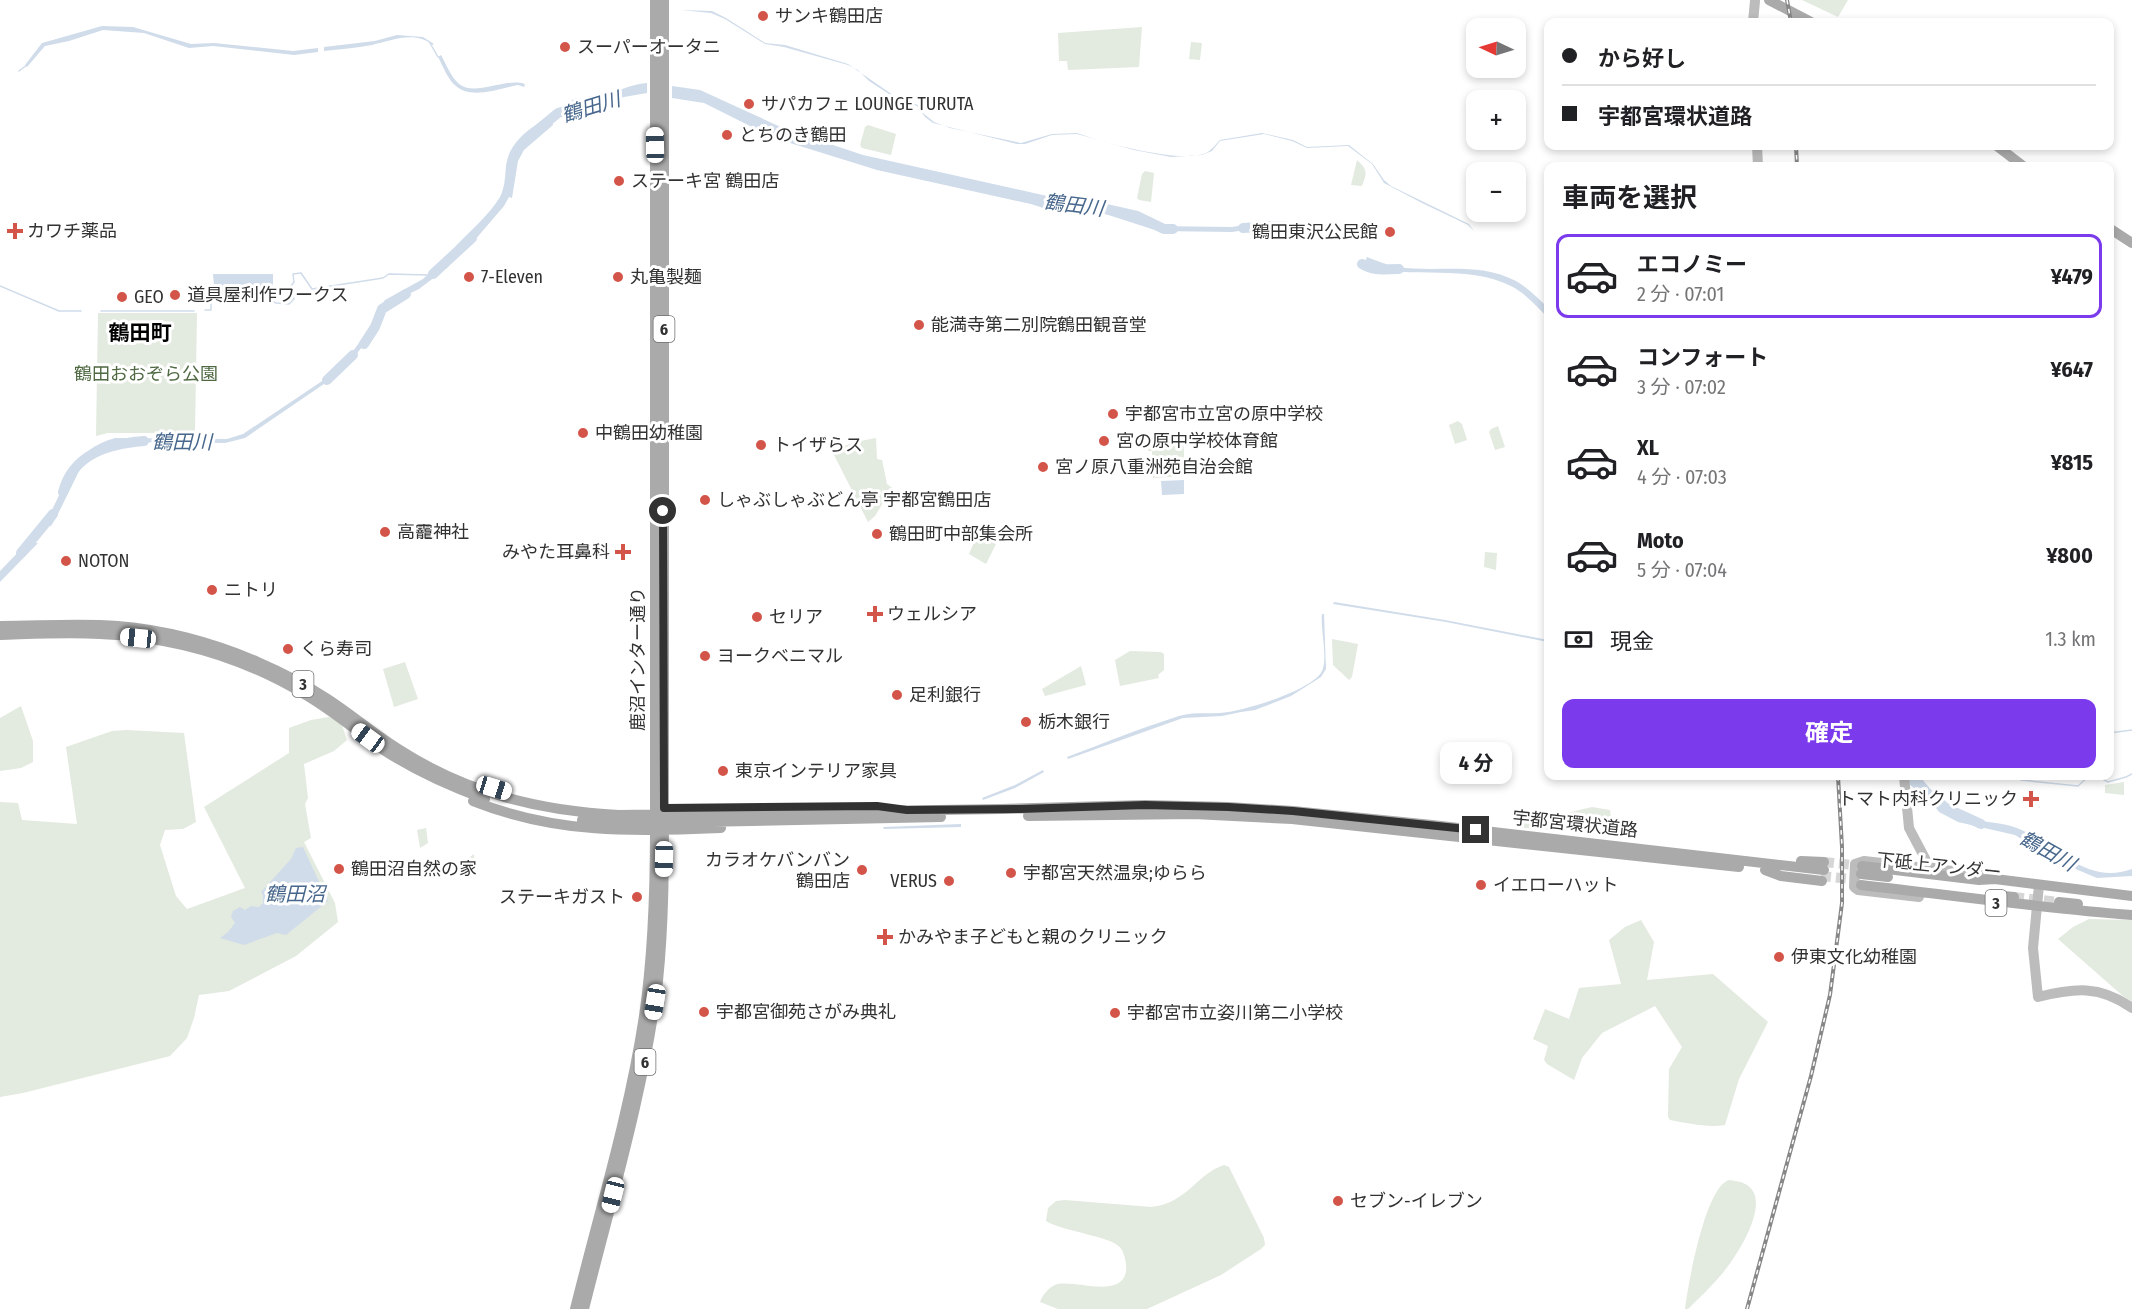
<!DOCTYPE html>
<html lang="ja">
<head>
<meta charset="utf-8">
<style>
	:root { --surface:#fff; --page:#f2f2f2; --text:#202124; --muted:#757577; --line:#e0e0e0; --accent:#7c3aed }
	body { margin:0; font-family:"Fira Sans Condensed","Noto Sans JP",sans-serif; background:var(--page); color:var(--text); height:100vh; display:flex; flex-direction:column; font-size:22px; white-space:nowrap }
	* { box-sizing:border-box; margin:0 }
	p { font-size:20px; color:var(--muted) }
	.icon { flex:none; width:33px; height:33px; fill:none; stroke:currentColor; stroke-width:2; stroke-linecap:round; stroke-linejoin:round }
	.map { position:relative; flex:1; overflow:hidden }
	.sheet { position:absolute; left:1544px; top:162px; width:570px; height:618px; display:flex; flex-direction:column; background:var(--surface); border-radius:12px; box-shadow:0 3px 9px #0003 }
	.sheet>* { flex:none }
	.guide { position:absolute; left:1544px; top:18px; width:570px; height:132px; border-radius:12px; box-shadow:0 3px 9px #0003; display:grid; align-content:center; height:132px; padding:0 18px; background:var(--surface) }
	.needle { width:39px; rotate:274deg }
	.tools { position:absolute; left:1466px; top:18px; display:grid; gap:12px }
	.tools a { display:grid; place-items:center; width:60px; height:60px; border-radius:12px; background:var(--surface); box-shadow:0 3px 9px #0003; font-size:30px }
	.end { position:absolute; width:27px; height:27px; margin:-14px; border:8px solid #323232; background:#fff; box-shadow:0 0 0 3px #fff }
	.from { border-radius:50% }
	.bubble { position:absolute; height:42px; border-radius:12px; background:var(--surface); box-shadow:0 3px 9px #0003; font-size:20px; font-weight:700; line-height:42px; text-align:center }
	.car { position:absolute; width:18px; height:36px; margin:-18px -9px; border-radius:8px; box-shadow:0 0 4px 2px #0007; background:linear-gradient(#fff 24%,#345 0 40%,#fff 0 76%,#345 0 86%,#fff 0) }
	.guide b { display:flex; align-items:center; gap:21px; height:57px; font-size:22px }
	.guide b+b { border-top:2px solid var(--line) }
	.guide i { width:15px; height:15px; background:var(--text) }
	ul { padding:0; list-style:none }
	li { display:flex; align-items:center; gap:18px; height:84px; margin:0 12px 9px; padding:0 6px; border:3px solid transparent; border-radius:12px }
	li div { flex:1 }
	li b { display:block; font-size:22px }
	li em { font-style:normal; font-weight:700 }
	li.active { border-color:var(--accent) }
	li>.icon { width:54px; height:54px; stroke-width:1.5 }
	h2 { padding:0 18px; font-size:27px; line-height:72px }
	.pay { display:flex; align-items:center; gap:15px; height:66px; padding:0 18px; font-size:22px }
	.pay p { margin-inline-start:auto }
	.cta { display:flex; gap:12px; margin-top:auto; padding:12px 18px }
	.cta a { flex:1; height:69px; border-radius:12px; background:var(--accent); color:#fff; font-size:24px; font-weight:700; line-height:69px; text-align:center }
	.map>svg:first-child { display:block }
</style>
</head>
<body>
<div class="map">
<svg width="2132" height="1309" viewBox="0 0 2132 1309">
	<rect width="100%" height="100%" fill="#fff"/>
	<path fill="#e3eadf" d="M 1802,0 L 1848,0 L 1838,17 Z
		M 1142,27 L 1139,67 L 1068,70 L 1067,61 L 1059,61 L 1058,33 Z
		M 1191,42 L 1202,43 L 1200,60 L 1189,59 Z
		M 868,125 L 896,134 L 891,155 L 862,148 L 860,145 L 865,127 Z
		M 1357,160 C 1368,170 1367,173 1362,186 L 1351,185 Z
		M 1145,171 L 1154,173 L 1151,202 L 1139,200 L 1137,198 L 1142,174 Z
		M 98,313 L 197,313 L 195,431 L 192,433 L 108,433 L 96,436 Z
		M 1458,421 L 1462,424 L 1467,440 L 1455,444 L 1449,425 Z
		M 1498,426 L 1505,447 L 1495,450 L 1489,432 L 1491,429 Z
		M 1183,433 L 1185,476 L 1153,478 L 1152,451 L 1148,451 L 1148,436 Z
		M 876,438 L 877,459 L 882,460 L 887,484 L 892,488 L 875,516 L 868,522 L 832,451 L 855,442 Z
		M 978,533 L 996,544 L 986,564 L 969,554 Z
		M 1485,552 L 1497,553 L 1496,570 L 1484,567 Z
		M 1332,639 L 1358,644 L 1352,677 L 1349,680 L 1333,665 Z
		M 1130,651 L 1161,652 L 1164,654 L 1164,670 L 1158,675 L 1159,678 L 1120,686 L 1115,660 Z
		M 405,662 L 418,699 L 394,707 L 383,669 Z
		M 1081,666 L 1086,685 L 1045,696 L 1042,689 Z
		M 21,706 L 33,741 L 33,762 L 21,768 L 0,771 L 0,718 Z
		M 329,717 L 341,722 L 347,740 L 334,751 L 304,764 L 308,798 L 305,804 L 311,838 L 304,842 L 335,903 L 338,922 L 296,956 L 229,991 L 199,995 L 194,1018 L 187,1038 L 170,1056 L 23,1093 L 0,1097 L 0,802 L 18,803 L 22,820 L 77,824 L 66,747 L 112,731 L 126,730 L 184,733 L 196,822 L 183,829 L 165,830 L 160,845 L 176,896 L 187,909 L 245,888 L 204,807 L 289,753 L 289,728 L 311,720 Z
		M 2124,782 L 2124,795 L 2105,793 L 2105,785 Z
		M 1592,807 L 1610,810 L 1613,834 L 1598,833 L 1594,821 L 1578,820 L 1576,831 L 1524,828 L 1524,823 Z
		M 426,828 L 428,843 L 420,848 L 417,830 Z
		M 474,854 L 475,873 L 466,874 L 464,861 Z
		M 2089,919 L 2132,920 L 2132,1004 L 2058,939 L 2073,927 Z
		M 1641,920 L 1654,942 L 1647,980 L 1713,974 L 1768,1022 L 1739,1079 L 1725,1125 C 1707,1128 1688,1123 1670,1120 L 1668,1117 L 1669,1069 L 1682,1047 L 1655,1006 L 1602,1033 L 1582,1058 L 1574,1080 L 1547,1064 L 1544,1060 L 1548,1046 L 1533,1039 L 1545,1009 L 1569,1019 L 1579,988 L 1621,984 L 1609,940 L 1625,927 Z
		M 1224,1165 L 1229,1167 L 1264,1238 L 1265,1245 L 1261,1249 L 1221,1275 L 1147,1309 L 1058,1309 L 1040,1302 C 1042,1296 1048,1288 1055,1285 C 1072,1278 1120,1300 1126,1272 C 1127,1266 1125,1256 1122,1250 C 1115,1236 1063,1232 1046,1221 L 1048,1208 L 1056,1201 L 1065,1200 L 1151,1207 C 1188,1203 1196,1174 1224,1165 Z
		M 1729,1180 C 1735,1181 1741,1181 1747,1185 C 1773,1202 1735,1259 1721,1275 C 1711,1287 1699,1298 1688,1309 L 1685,1309 C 1688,1285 1705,1187 1729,1180 Z"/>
	<path fill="#d0dcea" d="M 681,10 L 712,11 L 726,18 L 765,43 L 785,45 L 848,64 L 893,95 L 918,105 L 923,113 L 934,122 L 950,128 L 1021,143 L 1052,134 L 1077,133 C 1104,143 1181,164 1206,153 C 1212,150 1216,144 1220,140 L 1262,133 L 1293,140 L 1307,147 L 1349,145 L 1373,164 L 1384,180 L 1391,186 L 1469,224 L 1474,231 L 1468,225 L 1422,203 L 1384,183 L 1372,164 L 1348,146 L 1307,148 L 1292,141 L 1264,134 L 1220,141 L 1212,151 L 1202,155 L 1171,157 L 1134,150 L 1077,134 L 1052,135 L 1025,144 L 1017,144 L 933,123 L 925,117 L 917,106 L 892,96 L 869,81 L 858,70 L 848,65 L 784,47 L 765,44 L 725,19 L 711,13 Z
		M 102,26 L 133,27 L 191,44 L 214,43 L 293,51 L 318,48 L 318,52 L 294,55 L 213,46 L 189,48 L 144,33 L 103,30 L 69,41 L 45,46 L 27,67 L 25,65 L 42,43 Z
		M 397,35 L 423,37 L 434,44 L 432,45 C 416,30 390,41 372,45 C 356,48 340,49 324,51 L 324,47 L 375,41 Z
		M 441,55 C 446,64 451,77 459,84 C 475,97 506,77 525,84 L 524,87 L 518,85 C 500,88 471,100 456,86 C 448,80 443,66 438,57 Z
		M 647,83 L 647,93 L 624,97 L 561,117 L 558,109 L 576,98 C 606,104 618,85 647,83 Z
		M 672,86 L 700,90 L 785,129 L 863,155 L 1047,196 L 1049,208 L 877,170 L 774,138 L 704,103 L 672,98 Z
		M 550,115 L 553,125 L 524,150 L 518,161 L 512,198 L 509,197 L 504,206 L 468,248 L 456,246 C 470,231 489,215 500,197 C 505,187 505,177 506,166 C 509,141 531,128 550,115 Z
		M 1057,198 L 1079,200 L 1100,205 L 1153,226 L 1232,227 L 1268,221 L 1285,221 L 1299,227 L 1297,231 L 1271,226 L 1232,232 L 1158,231 L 1093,210 L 1060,210 Z
		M 1367,257 C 1377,261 1387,265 1398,267 C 1438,273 1478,261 1516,281 C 1528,288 1539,299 1548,308 L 1548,318 C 1538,308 1526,294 1513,287 C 1467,263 1412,280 1363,266 Z
		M 437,265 L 448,267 L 419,289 L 384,306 L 380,320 L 366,342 L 343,371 L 245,438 L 225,443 L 119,442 L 98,450 L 88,456 L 83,463 L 57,516 L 51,526 L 43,525 C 68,489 64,453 115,438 L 227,439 L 243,434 L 340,369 L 380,314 L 380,307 L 385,300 L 423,279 Z
		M 213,274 L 273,274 L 273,296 L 266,302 L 210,302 L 211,287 L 214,286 Z
		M 1184,480 L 1184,494 L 1162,495 L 1161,481 Z
		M 27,543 L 38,543 L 0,582 L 0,571 Z
		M 1334,602 L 1445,620 L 1548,640 L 1548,642 L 1446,622 L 1333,604 Z
		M 1322,614 L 1324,614 L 1326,669 L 1321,677 L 1291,696 L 1255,710 L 1241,712 L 1222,716 L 1183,718 L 1068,759 L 1067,757 C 1104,743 1141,728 1179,716 C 1192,712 1207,714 1220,713 C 1244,711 1307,692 1321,673 C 1329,661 1320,629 1322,614 Z
		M 1043,770 L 1044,772 L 1015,788 L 983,800 L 982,798 L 1015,785 Z
		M 1907,776 L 1919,776 C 1931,788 1941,805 1957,815 C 1971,822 1995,821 2011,826 C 2054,839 2083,887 2132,869 L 2132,876 L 2097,878 L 2059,862 L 2015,835 L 1958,822 L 1939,812 L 1917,782 Z
		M 961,824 L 961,827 L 884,829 L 883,827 Z
		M 303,847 L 328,901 L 286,935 L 277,933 L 244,945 L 220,938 L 228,932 L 235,923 L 231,917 L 233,911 L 240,907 L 245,910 L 251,906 L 259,907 L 263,903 L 263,895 L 261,892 L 291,859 L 296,848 Z"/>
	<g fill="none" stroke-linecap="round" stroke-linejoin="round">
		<path stroke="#d0dcea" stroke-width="1.5" d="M 430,43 L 438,57
			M 19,71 L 27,65
			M 0,286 L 59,311 L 81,311
			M 268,299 L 276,303 L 289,304 L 294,299 L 291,286 L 294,282 L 293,274 L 301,273 L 312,289 L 383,278 L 389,274 L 429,275
			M 205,310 L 211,310 L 211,302
			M 101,311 L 194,311
			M 2109,733 L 2132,730
			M 2022,776 L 2021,780 L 2078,786 L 2089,776
			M 2097,776 L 2108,782 L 2126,777 L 2132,774"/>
		<path stroke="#d0dcea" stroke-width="10" d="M 541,127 L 558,113 L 571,109
			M 1035,200 L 1047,204 L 1073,202
			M 1106,209 L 1137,216 L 1164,229 L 1173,229
			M 1243,228 L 1277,226 L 1298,229
			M 1362,264 C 1375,272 1384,269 1399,269
			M 433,274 L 472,238
			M 364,344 L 375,327 L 382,309 L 406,294
			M 327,380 L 353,355
			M 63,492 C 73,454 108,444 144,441
			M 21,553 L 53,514
			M 1907,776 L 1946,808 L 1981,824"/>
		<path stroke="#d6d6d6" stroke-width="10" stroke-dasharray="10 5" stroke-linecap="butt" d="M 1824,862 L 1862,866
			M 1821,876 L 1860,880
			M 2014,897 L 2059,902"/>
		<path stroke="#bcbcbc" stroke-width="10" d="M 1753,22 L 1755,1
			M 1757,146 L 1758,166
			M 1904,776 L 1909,828 L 1928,864 L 1935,869
			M 2039,885 L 2033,948 L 2038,997 C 2074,988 2100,985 2132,1008
			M 1919,897 L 1858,890 L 1854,887 L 1855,864 L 1864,861 L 1979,874 L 1994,879"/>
		<path stroke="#aaa" stroke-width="10" d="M 1769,0 L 1811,22
			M 1997,146 L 2023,166
			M 2109,228 L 2132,243
			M 0,626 C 39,626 79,623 118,626 C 166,630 214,643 258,662 C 281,672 305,684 326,698 C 351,714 374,734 400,750 C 467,793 540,811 619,815 L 1001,809 L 1145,805 L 1228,807 L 1293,811 L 1432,825 L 1824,870
			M 0,635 C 33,634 67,632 100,634 C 172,637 242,657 304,694 C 332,710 356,731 382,749 C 414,770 449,786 485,799
			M 473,801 C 556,834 633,832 721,828
			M 1028,816 L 1194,814 L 1292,819 L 1739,867
			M 582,820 L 649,823 L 941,817
			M 1801,861 L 1824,862
			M 1862,866 L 1979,880 L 1995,879 L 2132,896
			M 1765,870 L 1781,876 L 1822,881
			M 1861,874 L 1888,877
			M 1861,885 C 1951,895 2041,908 2132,915
			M 1993,895 L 2014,897
			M 2059,902 L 2078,904
			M 575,1309 C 599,1212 629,1115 644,1016 C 653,955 655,893 655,830 L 655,0
			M 584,1309 C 611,1201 644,1092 658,981 C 664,923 664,865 664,808 L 664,0"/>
		<defs>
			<path id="rail" d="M 1787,0 L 1791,22
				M 1796,146 L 1797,166
				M 1747,1309 L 1811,1076 L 1830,995 L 1842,903 L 1842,847 L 1838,776"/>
		</defs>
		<use href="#rail" stroke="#878787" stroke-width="4"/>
		<use href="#rail" stroke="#fff" stroke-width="1.5" stroke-dasharray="4.5" stroke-linecap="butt"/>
	</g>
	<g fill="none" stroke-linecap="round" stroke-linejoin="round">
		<path stroke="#323232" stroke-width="8" d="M 663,511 L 664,808 L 877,806 L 907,810 L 1020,809 L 1145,805 L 1228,807 L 1293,811 L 1476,830"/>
	</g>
	<g fill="#d35549" stroke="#fff" stroke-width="2">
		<circle cx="763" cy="16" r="6"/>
		<circle cx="565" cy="47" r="6"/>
		<circle cx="749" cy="104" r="6"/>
		<circle cx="727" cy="135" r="6"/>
		<circle cx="619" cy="181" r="6"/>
		<path d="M12 222h6v6h6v6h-6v6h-6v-6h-6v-6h6z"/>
		<circle cx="1390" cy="232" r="6"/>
		<circle cx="469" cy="277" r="6"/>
		<circle cx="618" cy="277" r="6"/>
		<circle cx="175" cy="295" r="6"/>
		<circle cx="122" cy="297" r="6"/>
		<circle cx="919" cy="325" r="6"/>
		<circle cx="1113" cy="414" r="6"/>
		<circle cx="583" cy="433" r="6"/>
		<circle cx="1104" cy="441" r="6"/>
		<circle cx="761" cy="445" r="6"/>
		<circle cx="1043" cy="467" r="6"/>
		<circle cx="705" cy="500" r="6"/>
		<circle cx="385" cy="532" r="6"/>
		<circle cx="877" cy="534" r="6"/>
		<path d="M620 543h6v6h6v6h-6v6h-6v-6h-6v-6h6z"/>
		<circle cx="66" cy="561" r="6"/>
		<circle cx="212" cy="590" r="6"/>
		<path d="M872 605h6v6h6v6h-6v6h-6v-6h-6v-6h6z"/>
		<circle cx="757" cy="617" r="6"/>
		<circle cx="288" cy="649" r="6"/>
		<circle cx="705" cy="656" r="6"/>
		<circle cx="897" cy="695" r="6"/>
		<circle cx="1026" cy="722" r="6"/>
		<circle cx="723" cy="771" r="6"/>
		<path d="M2028 790h6v6h6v6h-6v6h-6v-6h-6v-6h6z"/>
		<circle cx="339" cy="869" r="6"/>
		<circle cx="862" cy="870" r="6"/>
		<circle cx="1011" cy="873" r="6"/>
		<circle cx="949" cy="881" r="6"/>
		<circle cx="1481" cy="885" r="6"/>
		<circle cx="637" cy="897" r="6"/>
		<path d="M882 928h6v6h6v6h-6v6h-6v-6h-6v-6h6z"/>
		<circle cx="1779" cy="957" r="6"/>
		<circle cx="704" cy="1012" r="6"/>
		<circle cx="1115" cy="1013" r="6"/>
		<circle cx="1338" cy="1201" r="6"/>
	</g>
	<g text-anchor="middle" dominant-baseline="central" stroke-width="6" stroke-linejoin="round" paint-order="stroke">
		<g fill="#fff" stroke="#707070" stroke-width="1.5">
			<rect x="653.5" y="316" width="21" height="26" rx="4.5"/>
			<rect x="292.5" y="671" width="21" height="26" rx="4.5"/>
			<rect x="1985.5" y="890" width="21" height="26" rx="4.5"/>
			<rect x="634.5" y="1049" width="21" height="26" rx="4.5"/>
		</g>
		<g font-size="16" font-weight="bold" fill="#323232">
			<text x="664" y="329">6</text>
			<text x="303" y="684">3</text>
			<text x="1996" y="903">3</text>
			<text x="645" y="1062">6</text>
		</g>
		<g font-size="18" fill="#323232" stroke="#fff" text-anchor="start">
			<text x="775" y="16">サンキ鶴田店</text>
			<text x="577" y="47">スーパーオータニ</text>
			<text x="761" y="104">サパカフェ LOUNGE TURUTA</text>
			<text x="739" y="135">とちのき鶴田</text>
			<text x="631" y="181">ステーキ宮 鶴田店</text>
			<text x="27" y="231">カワチ薬品</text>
			<text x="1378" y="232" text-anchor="end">鶴田東沢公民館</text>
			<text x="481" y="277">7-Eleven</text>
			<text x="630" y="277">丸亀製麺</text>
			<text x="187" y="295">道具屋利作ワークス</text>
			<text x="134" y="297">GEO</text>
			<text x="931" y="325">能満寺第二別院鶴田観音堂</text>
			<text x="1125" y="414">宇都宮市立宮の原中学校</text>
			<text x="595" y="433">中鶴田幼稚園</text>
			<text x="1116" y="441">宮の原中学校体育館</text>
			<text x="773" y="445">トイザらス</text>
			<text x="1055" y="467">宮ノ原八重洲苑自治会館</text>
			<text x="717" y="500">しゃぶしゃぶどん亭 宇都宮鶴田店</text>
			<text x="397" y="532">高靇神社</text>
			<text x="889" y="534">鶴田町中部集会所</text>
			<text x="610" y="552" text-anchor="end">みやた耳鼻科</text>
			<text x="78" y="561">NOTON</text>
			<text x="224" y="590">ニトリ</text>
			<text x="887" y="614">ウェルシア</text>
			<text x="769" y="617">セリア</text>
			<text x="300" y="649">くら寿司</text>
			<text x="717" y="656">ヨークベニマル</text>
			<text x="909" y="695">足利銀行</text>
			<text x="1038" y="722">栃木銀行</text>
			<text x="735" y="771">東京インテリア家具</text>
			<text x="2018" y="799" text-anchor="end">トマト内科クリニック</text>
			<text x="850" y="860" text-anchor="end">カラオケバンバン<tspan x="850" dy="21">鶴田店</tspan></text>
			<text x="351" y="869">鶴田沼自然の家</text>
			<text x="1023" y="873">宇都宮天然温泉;ゆらら</text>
			<text x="937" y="881" text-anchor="end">VERUS</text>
			<text x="1493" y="885">イエローハット</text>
			<text x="625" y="897" text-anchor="end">ステーキガスト</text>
			<text x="898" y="937">かみやま子どもと親のクリニック</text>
			<text x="1791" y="957">伊東文化幼稚園</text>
			<text x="716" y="1012">宇都宮御苑さがみ典礼</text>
			<text x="1127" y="1013">宇都宮市立姿川第二小学校</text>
			<text x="1350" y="1201">セブン-イレブン</text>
		</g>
		<g font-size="18" fill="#4f6943" stroke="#fff">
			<text x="146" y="374">鶴田おおぞら公園</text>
		</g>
		<g font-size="18" fill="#323232" stroke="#fff">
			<text transform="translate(638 659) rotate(-90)">鹿沼インター通り</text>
			<text transform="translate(1575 824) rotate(6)">宇都宮環状道路</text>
			<text transform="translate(1939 866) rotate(6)">下砥上アンダー</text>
		</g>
		<g font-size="20" font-style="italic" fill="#47678c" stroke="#fff">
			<text transform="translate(591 107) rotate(-17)">鶴田川</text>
			<text transform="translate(1074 205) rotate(7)">鶴田川</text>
			<text x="182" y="442">鶴田川</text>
			<text transform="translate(2048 851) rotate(29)">鶴田川</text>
			<text x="295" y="894">鶴田沼</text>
		</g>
		<g font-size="21" font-weight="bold" fill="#000" stroke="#fff">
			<text x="140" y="333">鶴田町</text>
		</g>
	</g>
</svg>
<div class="tools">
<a><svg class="needle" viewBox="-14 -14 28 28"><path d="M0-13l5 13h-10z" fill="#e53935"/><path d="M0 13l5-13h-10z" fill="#757577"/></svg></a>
<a>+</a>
<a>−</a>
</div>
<i class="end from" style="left:663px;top:511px"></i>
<i class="end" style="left:1476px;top:830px"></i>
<div class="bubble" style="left:1440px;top:742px;width:72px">4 分</div>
<i class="car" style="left:655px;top:145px;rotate:359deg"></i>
<i class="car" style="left:138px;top:638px;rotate:276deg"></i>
<i class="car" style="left:368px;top:738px;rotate:306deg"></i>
<i class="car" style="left:494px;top:788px;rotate:107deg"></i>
<i class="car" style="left:664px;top:859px;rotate:181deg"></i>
<i class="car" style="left:655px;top:1002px;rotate:189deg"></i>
<i class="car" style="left:613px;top:1195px;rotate:194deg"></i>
<div class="guide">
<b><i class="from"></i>から好し</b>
<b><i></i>宇都宮環状道路</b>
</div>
<section class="sheet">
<h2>車両を選択</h2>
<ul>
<li class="active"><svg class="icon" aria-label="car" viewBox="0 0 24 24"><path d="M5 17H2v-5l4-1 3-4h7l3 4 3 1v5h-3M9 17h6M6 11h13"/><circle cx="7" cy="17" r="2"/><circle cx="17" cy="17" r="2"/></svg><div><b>エコノミー</b><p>2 分 · 07:01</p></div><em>¥479</em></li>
<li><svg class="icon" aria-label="car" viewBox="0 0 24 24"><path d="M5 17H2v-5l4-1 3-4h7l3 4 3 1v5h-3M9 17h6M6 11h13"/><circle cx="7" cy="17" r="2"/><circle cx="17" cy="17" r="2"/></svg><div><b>コンフォート</b><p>3 分 · 07:02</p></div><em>¥647</em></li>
<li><svg class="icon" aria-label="car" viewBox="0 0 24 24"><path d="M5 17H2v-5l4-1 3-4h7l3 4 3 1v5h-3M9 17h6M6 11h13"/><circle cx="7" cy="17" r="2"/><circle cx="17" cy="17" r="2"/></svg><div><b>XL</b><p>4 分 · 07:03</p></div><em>¥815</em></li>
<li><svg class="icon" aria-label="car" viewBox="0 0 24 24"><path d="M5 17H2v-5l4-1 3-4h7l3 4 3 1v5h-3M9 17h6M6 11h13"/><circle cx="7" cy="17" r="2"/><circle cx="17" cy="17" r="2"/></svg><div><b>Moto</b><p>5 分 · 07:04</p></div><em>¥800</em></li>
</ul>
<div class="pay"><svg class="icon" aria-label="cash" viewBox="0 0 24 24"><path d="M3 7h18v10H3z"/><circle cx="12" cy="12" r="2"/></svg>現金<p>1.3 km</p></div>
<div class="cta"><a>確定</a></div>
</section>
</div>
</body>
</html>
